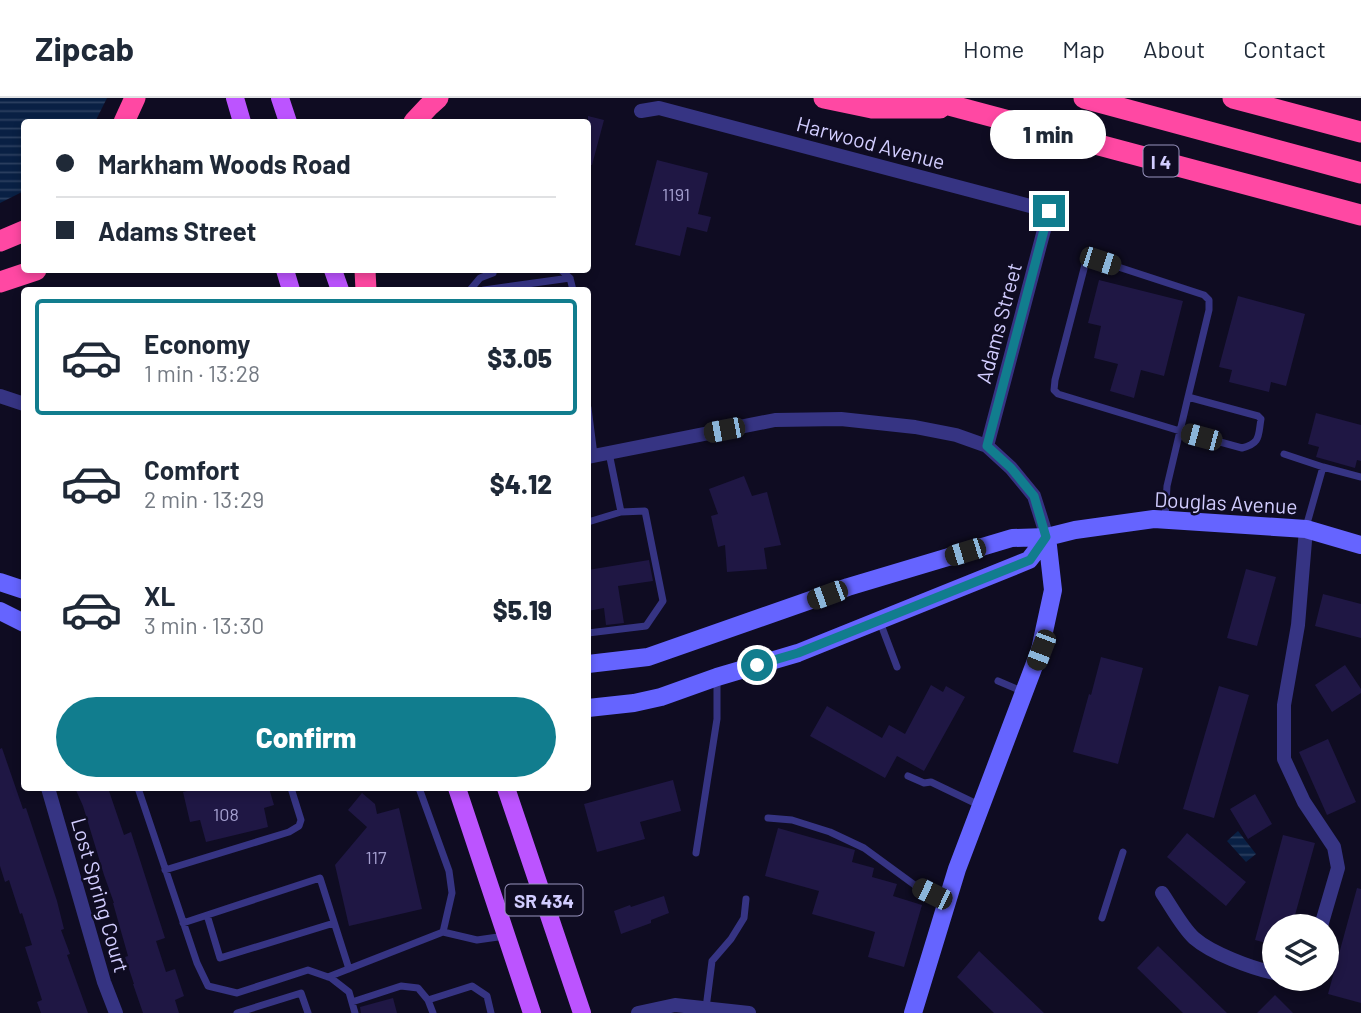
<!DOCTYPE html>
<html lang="en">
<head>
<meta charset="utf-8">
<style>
	:root { --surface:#fff; --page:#f6f6f7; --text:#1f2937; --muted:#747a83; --line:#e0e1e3; --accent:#117d8e }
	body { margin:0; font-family:Barlow,sans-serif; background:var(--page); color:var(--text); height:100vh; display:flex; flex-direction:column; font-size:26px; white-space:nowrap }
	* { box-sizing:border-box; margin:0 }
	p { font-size:23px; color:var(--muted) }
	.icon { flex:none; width:38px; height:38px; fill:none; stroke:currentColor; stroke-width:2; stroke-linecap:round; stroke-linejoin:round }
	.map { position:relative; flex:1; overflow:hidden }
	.panel { position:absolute; left:21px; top:189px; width:570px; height:504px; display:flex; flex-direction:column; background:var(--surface); border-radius:7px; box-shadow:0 4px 10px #0003 }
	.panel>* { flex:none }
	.guide { position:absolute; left:21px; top:21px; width:570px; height:154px; border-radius:7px; box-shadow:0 4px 10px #0003; display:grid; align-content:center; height:154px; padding:0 35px; background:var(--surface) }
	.controls { position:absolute; left:1262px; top:816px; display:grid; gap:14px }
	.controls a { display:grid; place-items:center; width:77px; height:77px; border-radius:50%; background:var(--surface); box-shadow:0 4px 10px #0003; font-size:35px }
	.end { position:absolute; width:32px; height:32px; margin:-16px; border:9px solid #117d8e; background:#fff; box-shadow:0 0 0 4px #fff }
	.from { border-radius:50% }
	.bubble { position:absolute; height:49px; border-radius:24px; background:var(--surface); box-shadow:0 4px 10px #0003; font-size:23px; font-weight:800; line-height:49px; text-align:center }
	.car { position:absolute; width:21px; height:42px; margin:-21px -10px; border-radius:9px; box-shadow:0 0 5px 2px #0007; background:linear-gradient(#222 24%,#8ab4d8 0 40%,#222 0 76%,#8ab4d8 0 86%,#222 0) }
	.guide b { display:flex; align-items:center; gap:24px; height:66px; font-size:26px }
	.guide b+b { border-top:2px solid var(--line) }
	.guide i { width:18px; height:18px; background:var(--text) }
	ul { padding:12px 0 0; list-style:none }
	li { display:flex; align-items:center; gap:21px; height:116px; margin:0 14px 10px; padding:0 21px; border:4px solid transparent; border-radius:7px }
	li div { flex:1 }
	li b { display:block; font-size:26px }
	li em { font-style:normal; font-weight:800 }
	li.on { border-color:var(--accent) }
	li>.icon { width:63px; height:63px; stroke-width:1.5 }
	.action { display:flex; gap:14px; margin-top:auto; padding:14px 35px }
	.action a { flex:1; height:80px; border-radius:42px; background:var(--accent); color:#fff; font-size:28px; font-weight:800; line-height:80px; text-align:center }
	header { display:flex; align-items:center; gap:42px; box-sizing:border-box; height:98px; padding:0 35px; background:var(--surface); border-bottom:2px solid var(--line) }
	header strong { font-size:33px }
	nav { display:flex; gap:38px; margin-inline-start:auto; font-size:24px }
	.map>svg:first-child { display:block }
</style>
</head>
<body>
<header>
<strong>Zipcab</strong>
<nav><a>Home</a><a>Map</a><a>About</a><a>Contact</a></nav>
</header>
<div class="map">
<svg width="1361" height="915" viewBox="0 0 1361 915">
	<defs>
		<pattern id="water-rules" width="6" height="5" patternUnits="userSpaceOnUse" patternTransform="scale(1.75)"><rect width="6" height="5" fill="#092044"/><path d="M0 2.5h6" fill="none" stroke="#2c3f60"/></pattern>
	</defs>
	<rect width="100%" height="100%" fill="#0f0c22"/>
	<path fill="url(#water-rules)" d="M 0,0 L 107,0 L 95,24 L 24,24 L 24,93 L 0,105 Z
		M 1238,733 L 1256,756 L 1246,764 L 1227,743 Z"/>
	<path fill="#1f1744" d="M 588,18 L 604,22 L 592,67 L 588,67 Z
		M 657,62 L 708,75 L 698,116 L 711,119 L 707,134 L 687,129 L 680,158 L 635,147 Z
		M 1099,182 L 1183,203 L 1164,278 L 1141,272 L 1134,300 L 1110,293 L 1118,266 L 1094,260 L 1101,228 L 1088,225 Z
		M 1238,198 L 1305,216 L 1286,288 L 1271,284 L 1269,294 L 1229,284 L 1232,272 L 1219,269 Z
		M 1316,315 L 1361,327 L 1361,363 L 1357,362 L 1355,370 L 1316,359 L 1319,349 L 1308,346 Z
		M 744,378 L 752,398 L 767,394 L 781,447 L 764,450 L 767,471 L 727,474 L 725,447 L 718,449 L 711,418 L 718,416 L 709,391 Z
		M 649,462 L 653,483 L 618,488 L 624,525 L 606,527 L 604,510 L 588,513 L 588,472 Z
		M 1246,471 L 1276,479 L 1257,548 L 1227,540 Z
		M 1323,496 L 1361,506 L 1361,540 L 1315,528 Z
		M 1101,559 L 1143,570 L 1118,666 L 1073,654 L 1089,596 L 1091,597 Z
		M 1345,567 L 1361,591 L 1361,595 L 1332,614 L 1315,587 Z
		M 931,587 L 943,594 L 946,588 L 965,599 L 924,673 L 897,658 L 885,680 L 810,638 L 827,608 L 882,640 L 889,627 L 905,636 Z
		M 1219,588 L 1249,597 L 1214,720 L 1183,711 Z
		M 1328,641 L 1356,704 L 1327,717 L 1299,654 Z
		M 2,650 L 23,711 L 26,710 L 57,803 L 64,831 L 61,832 L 70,856 L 67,857 L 88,915 L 41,915 L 37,904 L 42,902 L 25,849 L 32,847 L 22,815 L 20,816 L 9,782 L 5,784 L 0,768 L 0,651 Z
		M 673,682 L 681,713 L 640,724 L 645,741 L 597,754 L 584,706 Z
		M 75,690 L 108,690 L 124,737 L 131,734 L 165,840 L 156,843 L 166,874 L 175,871 L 184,898 L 175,902 L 179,915 L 143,915 L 133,886 L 134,886 L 125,859 L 128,858 L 113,805 L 114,805 L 104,777 L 83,708 Z
		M 191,690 L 269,690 L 274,707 L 264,710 L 268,729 L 206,744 L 200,722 L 190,724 L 183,694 L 191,692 Z
		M 362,695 L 375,706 L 377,716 L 399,710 L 422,811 L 349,828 L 335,767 L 367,729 L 348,712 Z
		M 1255,696 L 1272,726 L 1248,741 L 1230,711 Z
		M 778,730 L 855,752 L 852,764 L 874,770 L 872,779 L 897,786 L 893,798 L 922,807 L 904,869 L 868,859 L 875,834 L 812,816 L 819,793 L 765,778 Z
		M 1187,735 L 1246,784 L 1226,808 L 1167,759 Z
		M 1283,737 L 1315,745 L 1292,828 L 1274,828 L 1274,847 L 1255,842 Z
		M 1357,790 L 1361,791 L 1361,905 L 1328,896 Z
		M 664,798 L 669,815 L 651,822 L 651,825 L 621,836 L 614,813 L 630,807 L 631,809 Z
		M 1158,848 L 1227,915 L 1183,915 L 1137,870 Z
		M 979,853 L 1044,915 L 994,915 L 957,879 Z
		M 1275,897 L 1293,915 L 1257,915 Z
		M 393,900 L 397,915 L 361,915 L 360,909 Z"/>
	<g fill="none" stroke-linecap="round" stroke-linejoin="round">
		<path stroke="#363483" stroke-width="7" d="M 561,172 L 570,180
			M 470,192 L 480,180 L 493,175
			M 484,192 L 570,180 L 573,192
			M 588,310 L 594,357
			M 609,355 L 621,414
			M 1284,356 L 1323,369 L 1361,379
			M 1165,421 L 1167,388 L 1180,333 L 1242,350 C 1261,345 1258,338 1261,321 L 1258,318 L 1188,299 L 1180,333 L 1058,296 L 1054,292 L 1055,282 L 1086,163 L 1091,160 L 1100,163 L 1204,197 L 1209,202 L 1209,212 L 1188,299
			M 588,424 L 621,414 L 645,413 L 663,503 L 646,528 L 588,535
			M 1306,429 L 1323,369
			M 880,524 L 897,569
			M 998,583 L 1024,594
			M 908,678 L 924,685 L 931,684 L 981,708
			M 138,690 L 197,865 L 208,888 L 237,895 L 308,872 L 331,880 L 349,894 L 355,915
			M 768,720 L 792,722 L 830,734 L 864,750 L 916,788 L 947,803
			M 696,755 L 717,621 L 717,579
			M 165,772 L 289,734 L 299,728 L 301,722 L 291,690
			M 207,817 L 220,860 L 334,825
			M 1102,820 L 1123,754
			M 183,825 L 320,780 L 349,871
			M 443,834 L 477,842 L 505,838
			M 328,879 L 443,834 L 452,795 L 449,773 L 419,690
			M 428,902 L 472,888 L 487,898 L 491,915
			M 352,904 L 401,888 L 418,890 L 428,902 L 433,915
			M 706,910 L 712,863 L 731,841 L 744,820 L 746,801
			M 237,915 L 301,895 L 308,915"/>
		<path stroke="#363483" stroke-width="14" d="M 641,13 L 659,10 L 1049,113 L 987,348
			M 0,298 L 24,306
			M 588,359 L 775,322 L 841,321 L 915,329 L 956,337 L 987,348 L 1011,370 L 1034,398 L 1047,439
			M 1306,431 L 1298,527 L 1284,607 L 1284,661 L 1304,704 L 1334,749 L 1338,770 L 1321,828
			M 48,690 L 104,884 L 116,915
			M 1162,795 C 1171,808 1182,829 1194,840 C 1211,855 1251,870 1274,875
			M 638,915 L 675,907 L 749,915"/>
		<path stroke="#6564ff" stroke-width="18" d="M 0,484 L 24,492
			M 0,513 L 24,525
			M 588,566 L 648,559 L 848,489 L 1012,440 L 1047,439 L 1075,432 L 1154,421 L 1306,431 L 1361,447
			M 588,610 L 634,605 L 661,599 L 717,579 L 798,555 L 1029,462 L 1047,439
			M 913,915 L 957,771 L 1040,552 L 1053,492 L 1047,439"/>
		<path stroke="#bc54ff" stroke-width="18" d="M 235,0 L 242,24
			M 280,0 L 288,24
			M 285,172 L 291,192
			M 333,172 L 340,192
			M 457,690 L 532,915
			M 506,690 L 582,915"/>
		<path stroke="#ff48a3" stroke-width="21" d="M 824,0 L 872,10 L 940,10
			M 923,0 L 1361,117
			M 1084,0 L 1361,75
			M 1233,0 L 1361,34
			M 124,24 L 135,0
			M 414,24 L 428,9 L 438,0
			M 0,143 L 24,133
			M 365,172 L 366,192
			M 0,184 L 36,172"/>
	</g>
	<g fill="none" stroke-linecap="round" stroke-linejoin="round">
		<path stroke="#117d8e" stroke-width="9" d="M 757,567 L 798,555 L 1030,462 L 1046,439 L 1034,398 L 1011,370 L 987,348 L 1049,113"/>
	</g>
	<g text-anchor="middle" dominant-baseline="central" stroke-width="5" stroke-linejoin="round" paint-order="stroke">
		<g font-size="18" fill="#a5a0d0">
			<text x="676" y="96">1191</text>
			<text x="226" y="716">108</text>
			<text x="376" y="759">117</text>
		</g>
		<g fill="#0f0c22" stroke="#9893bd" stroke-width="2">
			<rect x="1143.5" y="47.5" width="35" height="31" rx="5"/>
			<rect x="505.5" y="786.5" width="77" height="31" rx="5"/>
		</g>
		<g font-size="19" font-weight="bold" fill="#d2cdff">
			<text x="1161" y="63">I 4</text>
			<text x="544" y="802">SR 434</text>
		</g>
		<g font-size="21" fill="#d2cdff" stroke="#0f0c22">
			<text transform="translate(871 44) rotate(15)">Harwood Avenue</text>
			<text transform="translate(998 225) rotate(-75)">Adams Street</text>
			<text transform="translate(1226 404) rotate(3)">Douglas Avenue</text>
			<text transform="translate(101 797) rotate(74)">Lost Spring Court</text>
		</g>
	</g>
</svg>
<div class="controls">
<a><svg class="icon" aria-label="layers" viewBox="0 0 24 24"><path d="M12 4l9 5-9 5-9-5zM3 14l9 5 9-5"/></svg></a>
</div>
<i class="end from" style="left:757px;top:567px"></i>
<i class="end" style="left:1049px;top:113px"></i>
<div class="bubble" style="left:990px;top:12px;width:116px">1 min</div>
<i class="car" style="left:1100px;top:163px;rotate:108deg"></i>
<i class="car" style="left:724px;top:332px;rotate:259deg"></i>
<i class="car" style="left:1201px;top:339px;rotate:285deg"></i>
<i class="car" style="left:965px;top:454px;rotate:253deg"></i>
<i class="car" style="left:827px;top:497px;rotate:250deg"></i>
<i class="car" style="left:1041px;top:552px;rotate:201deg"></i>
<i class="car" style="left:932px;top:796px;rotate:296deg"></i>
<div class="guide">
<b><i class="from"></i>Markham Woods Road</b>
<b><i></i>Adams Street</b>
</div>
<section class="panel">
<ul>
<li class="on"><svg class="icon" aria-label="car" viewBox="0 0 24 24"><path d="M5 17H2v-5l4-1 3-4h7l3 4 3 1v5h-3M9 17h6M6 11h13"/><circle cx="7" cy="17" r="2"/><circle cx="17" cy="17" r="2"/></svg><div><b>Economy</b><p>1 min · 13:28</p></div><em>$3.05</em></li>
<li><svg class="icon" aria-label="car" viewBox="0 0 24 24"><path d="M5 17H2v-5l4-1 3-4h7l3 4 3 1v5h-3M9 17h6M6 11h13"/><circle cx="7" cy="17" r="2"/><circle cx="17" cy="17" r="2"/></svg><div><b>Comfort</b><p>2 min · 13:29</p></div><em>$4.12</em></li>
<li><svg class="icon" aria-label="car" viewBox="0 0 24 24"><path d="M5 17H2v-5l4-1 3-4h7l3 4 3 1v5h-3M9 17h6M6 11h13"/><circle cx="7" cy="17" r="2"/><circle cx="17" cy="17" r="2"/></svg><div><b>XL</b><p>3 min · 13:30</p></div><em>$5.19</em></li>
</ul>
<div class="action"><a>Confirm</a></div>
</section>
</div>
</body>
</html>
